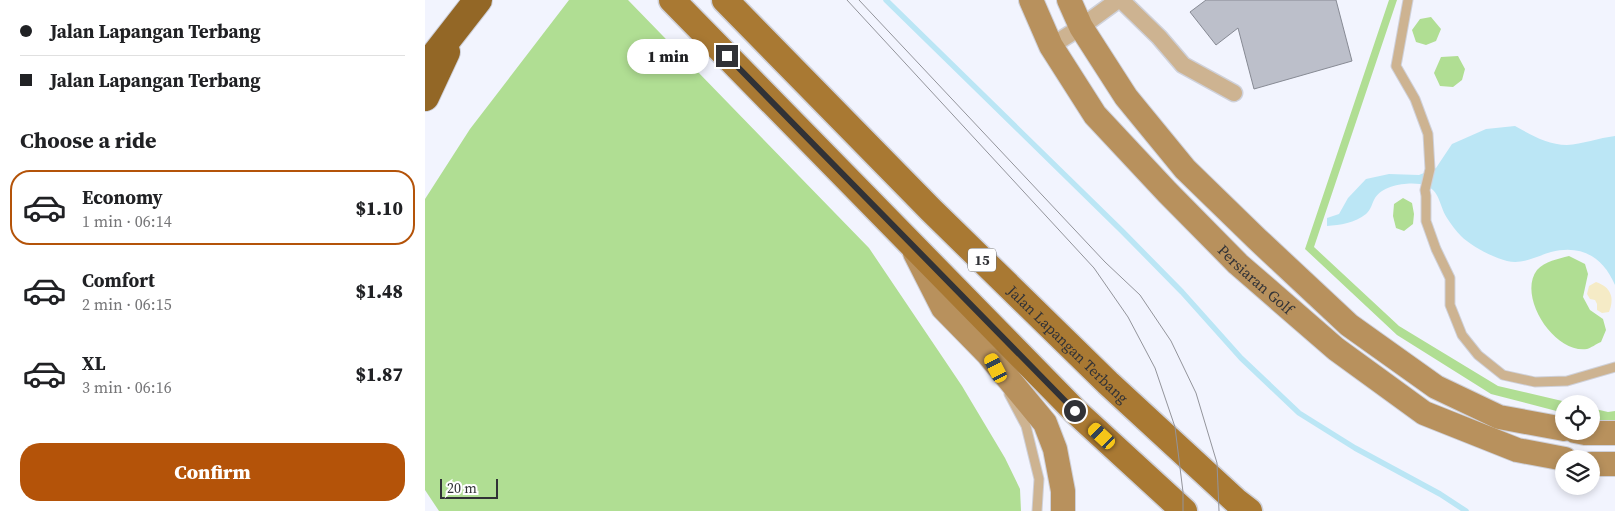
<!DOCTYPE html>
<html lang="en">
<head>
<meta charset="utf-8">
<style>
	:root { --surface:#fff; --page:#f2f2f2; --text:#202124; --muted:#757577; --line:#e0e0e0; --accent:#b45309 }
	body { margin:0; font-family:"Source Serif 4",serif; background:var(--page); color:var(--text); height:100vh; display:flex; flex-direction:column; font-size:19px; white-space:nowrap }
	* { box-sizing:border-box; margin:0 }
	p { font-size:16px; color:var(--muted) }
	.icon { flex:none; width:28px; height:28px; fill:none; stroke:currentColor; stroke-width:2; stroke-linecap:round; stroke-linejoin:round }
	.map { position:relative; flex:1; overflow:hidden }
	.details { display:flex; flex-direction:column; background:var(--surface); width:425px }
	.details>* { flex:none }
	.hud { display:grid; align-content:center; height:110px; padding:0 20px; background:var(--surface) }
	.tools { position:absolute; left:1130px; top:395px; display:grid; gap:10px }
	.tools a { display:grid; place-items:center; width:45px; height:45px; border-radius:50%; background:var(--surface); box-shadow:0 2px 8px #0003; font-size:25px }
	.scale { position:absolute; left:15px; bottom:12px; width:58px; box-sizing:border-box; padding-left:5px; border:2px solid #313236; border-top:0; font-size:14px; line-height:18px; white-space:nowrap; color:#313236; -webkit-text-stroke:4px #fff; paint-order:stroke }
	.end { position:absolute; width:22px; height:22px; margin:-11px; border:6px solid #313236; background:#fff; box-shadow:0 0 0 2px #fff }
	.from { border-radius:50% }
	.bubble { position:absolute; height:35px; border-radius:18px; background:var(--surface); box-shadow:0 2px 8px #0003; font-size:16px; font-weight:800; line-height:35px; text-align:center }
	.car { position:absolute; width:15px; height:30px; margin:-15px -8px; border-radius:6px; box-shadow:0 0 4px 1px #0007; background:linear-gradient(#f5c518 24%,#345 0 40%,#f5c518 0 76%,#345 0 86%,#f5c518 0) }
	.hud b { display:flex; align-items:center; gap:18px; height:48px; font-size:19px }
	.hud b+b { border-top:1px solid var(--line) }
	.hud i { width:12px; height:12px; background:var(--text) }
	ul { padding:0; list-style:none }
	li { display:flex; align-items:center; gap:15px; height:75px; margin:0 10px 8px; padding:0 10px; border:2px solid transparent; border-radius:20px }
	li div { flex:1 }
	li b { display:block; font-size:19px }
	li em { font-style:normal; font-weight:800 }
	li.on { border-color:var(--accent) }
	li>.icon { width:45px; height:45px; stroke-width:1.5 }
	h2 { padding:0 20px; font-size:22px; line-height:60px }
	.button { display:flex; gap:10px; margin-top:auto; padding:10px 20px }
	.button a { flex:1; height:58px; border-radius:20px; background:var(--accent); color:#fff; font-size:20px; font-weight:800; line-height:58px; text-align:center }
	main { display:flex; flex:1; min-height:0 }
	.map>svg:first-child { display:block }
</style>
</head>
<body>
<main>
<section class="details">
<div class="hud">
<b><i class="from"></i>Jalan Lapangan Terbang</b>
<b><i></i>Jalan Lapangan Terbang</b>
</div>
<h2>Choose a ride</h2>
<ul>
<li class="on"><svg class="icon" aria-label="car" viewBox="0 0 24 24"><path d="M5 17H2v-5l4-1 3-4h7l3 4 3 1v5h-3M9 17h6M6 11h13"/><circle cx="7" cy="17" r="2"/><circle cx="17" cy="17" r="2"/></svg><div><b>Economy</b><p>1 min · 06:14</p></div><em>$1.10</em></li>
<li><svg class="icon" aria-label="car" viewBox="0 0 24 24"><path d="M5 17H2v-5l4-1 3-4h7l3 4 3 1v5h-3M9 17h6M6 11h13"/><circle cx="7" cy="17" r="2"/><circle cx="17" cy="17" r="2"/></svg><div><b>Comfort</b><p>2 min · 06:15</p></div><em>$1.48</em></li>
<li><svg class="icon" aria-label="car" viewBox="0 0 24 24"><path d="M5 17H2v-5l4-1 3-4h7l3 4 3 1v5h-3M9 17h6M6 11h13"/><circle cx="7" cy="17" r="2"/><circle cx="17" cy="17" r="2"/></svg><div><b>XL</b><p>3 min · 06:16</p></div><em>$1.87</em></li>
</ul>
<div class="button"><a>Confirm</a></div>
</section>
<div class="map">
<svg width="1190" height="511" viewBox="0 0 1190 511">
	<rect width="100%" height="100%" fill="#f2f4fe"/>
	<path fill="#b0de93" d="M 144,0 L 203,0 L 444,248 L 537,386 L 580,458 L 595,489 L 596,511 L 14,511 L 0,490 L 0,199 L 45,129 Z
		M 964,0 L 972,0 L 889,247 L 974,326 L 1073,386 L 1150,404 L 1139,404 L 1139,413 L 1066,394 L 972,335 L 880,249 Z
		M 1006,17 L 1016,29 L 1011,41 L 1001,45 L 991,42 L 987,30 L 995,19 Z
		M 1033,56 L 1040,69 L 1037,80 L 1028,87 L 1015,86 L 1009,73 L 1016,57 Z
		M 978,198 L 987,203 L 989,214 L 988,224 L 979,231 L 971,228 L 968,216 L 969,204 Z
		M 1144,256 L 1160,264 L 1163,274 L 1158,297 L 1165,310 L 1178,319 L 1181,330 L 1176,342 C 1171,344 1166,348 1162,349 C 1129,354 1092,296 1112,270 C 1120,261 1133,259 1144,256 Z
		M 1166,408 L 1183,412 L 1190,411 L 1190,423 L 1178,424 L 1166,421 Z"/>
	<path fill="#f5ebc6" d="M 1171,282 C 1186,287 1190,298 1184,312 L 1177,313 L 1172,310 L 1172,304 L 1170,300 L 1165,299 L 1162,294 L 1164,286 Z"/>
	<path fill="#bbe6f5" d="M 1090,126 C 1106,135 1123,145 1142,145 C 1157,144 1174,138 1190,136 L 1190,285 C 1178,257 1156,244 1126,252 C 1112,256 1098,265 1082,261 C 1069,258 1046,246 1036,236 C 1031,231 1026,224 1022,218 C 1013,204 1016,188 995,184 C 982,182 958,185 950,198 C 947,203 946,210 941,214 C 930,223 915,225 902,226 L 902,218 L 914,214 L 923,198 L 941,179 L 964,174 L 994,175 L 1011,168 L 1027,144 L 1061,129 Z"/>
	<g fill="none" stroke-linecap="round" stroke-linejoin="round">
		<path stroke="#bbe6f5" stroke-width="5.5" d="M 461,0 L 697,231 L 757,292 L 816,358 L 874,413 L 930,448 L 1015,494 L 1041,511"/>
	</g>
	<path fill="#bcbfca" stroke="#878a94" d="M 781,0 L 911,0 L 927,61 L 829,89 L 813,28 L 791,45 L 765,12 Z"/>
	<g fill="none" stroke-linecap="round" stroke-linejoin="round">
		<defs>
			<path id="lane" d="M 983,0 L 971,66 L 990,99 L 1003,134 L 1005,169 L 1000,190 L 1001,196 L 1001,221 L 1011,249 L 1025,278 L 1025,305 L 1037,335 L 1053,355 L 1078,375 L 1110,382 L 1142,381 L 1190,367
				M 584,394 L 601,426 L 614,479 L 612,511"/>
			<path id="street" d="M 696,0 L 734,37 L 758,65 L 809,93
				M 626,46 L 656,27 L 693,0"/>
			<g id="secondary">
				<path id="s1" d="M 606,0 L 626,46 L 670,115 L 742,192 L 813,264 L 911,349 L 999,413 L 1092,450 L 1140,459"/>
				<path d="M 644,0 L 656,27 L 701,97 L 760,169 L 832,239 L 924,325 L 1011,387 L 1074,417 L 1139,429"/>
				<path d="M 490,253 L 518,308 L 563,354 L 620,423 L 630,449 L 638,491 L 638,511"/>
				<path d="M 1150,431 L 1160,433 L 1190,433"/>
				<path d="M 1166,464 L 1190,464"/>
			</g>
			<g id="primary">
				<path d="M 247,0 L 650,411 L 759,511"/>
				<path id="s2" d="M 300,0 L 506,210 L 683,383 L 811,501 L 824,511"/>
			</g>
			<path id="highway" d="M 0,68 L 53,0
				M 0,97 L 21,52"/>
		</defs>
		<use href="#lane" stroke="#cfd1da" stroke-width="11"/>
		<use href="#street" stroke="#cfd1da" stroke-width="19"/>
		<use href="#secondary" stroke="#cfd1da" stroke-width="26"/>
		<use href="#primary" stroke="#cfd1da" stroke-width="29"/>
		<use href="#highway" stroke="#cfd1da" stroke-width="30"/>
		<use href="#lane" stroke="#cdb391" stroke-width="9"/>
		<use href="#street" stroke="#cdb391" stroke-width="16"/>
		<use href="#secondary" stroke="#b8915d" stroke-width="24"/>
		<use href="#primary" stroke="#a97933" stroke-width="26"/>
		<use href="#highway" stroke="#936726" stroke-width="28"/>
		<path stroke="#93949b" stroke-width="1" d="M 422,0 L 669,268 L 703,317 L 730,368 L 750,427 L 758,492 L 758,511
			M 434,0 L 680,262 L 715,295 L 746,341 L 771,393 L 792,463 L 794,511"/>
	</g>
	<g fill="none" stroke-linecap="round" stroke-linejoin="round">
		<path stroke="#313236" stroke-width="6" d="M 302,56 L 650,411"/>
	</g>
	<g text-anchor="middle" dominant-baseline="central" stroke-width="4.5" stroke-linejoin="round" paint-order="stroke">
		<rect fill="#fff" stroke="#6f7072" stroke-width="1" x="543" y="248.5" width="28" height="23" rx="4"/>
		<g font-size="14" font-weight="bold" fill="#313236">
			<text x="557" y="260">15</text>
		</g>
		<g font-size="15" fill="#313236" stroke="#fff">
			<text stroke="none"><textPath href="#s1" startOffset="362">Persiaran Golf</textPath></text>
			<text stroke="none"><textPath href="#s2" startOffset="486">Jalan Lapangan Terbang</textPath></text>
		</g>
	</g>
</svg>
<div class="tools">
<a><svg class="icon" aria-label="locate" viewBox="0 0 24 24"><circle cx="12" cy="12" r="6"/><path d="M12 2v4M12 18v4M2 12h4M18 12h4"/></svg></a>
<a><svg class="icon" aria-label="layers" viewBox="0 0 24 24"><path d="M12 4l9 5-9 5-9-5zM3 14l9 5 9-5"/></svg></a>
</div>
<div class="scale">20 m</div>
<i class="end from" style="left:650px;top:411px"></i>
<i class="end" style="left:302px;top:56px"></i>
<div class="bubble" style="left:202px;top:39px;width:82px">1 min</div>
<i class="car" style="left:571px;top:368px;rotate:333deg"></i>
<i class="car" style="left:677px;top:436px;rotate:313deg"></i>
</div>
</main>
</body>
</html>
